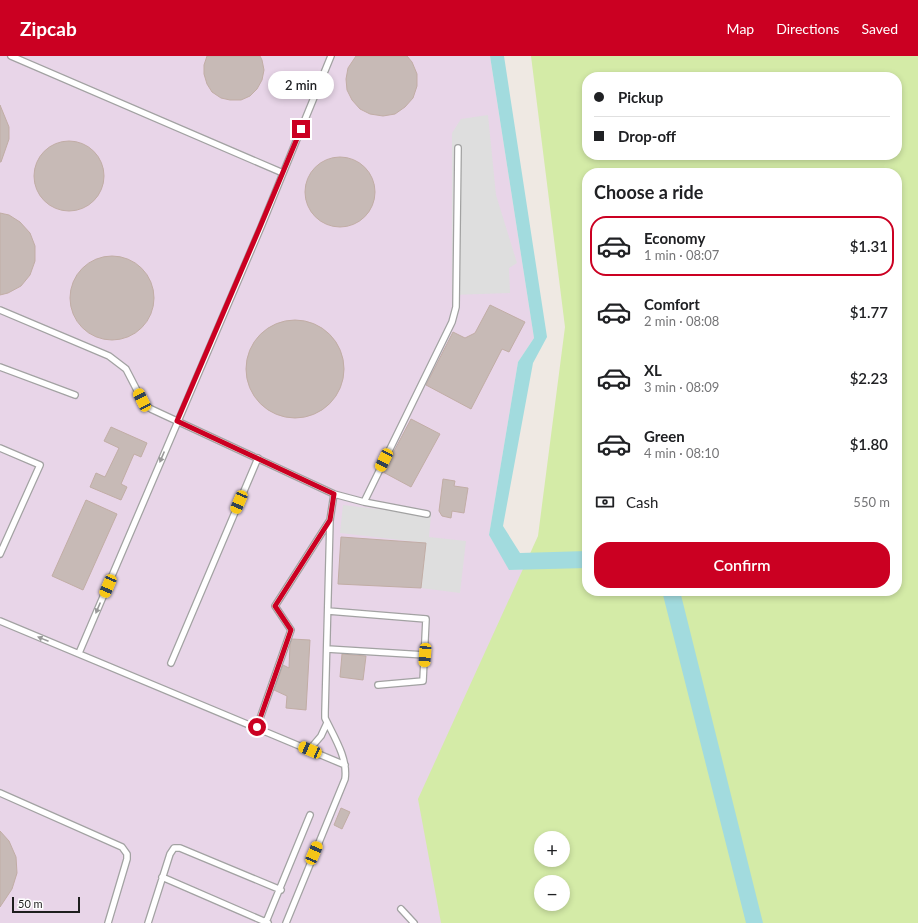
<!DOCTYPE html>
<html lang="en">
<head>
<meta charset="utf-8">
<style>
	:root { --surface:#fff; --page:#f2f2f2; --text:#202124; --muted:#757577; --line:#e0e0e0; --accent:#cb0022 }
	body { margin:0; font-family:Lato,sans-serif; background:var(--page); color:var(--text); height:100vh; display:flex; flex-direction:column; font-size:15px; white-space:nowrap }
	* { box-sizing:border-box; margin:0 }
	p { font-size:13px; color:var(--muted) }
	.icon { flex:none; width:22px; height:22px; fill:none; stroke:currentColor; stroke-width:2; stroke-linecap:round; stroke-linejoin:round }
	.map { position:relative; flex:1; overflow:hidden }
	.sheet { position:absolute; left:582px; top:112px; width:320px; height:428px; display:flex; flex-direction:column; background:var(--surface); border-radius:16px; box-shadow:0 2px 6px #0003 }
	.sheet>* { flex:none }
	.top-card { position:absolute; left:582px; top:16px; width:320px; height:88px; border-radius:16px; box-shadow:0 2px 6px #0003; display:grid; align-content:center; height:88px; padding:0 12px; background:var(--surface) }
	.tools { position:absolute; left:534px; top:775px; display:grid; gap:8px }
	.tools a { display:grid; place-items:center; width:36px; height:36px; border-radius:50%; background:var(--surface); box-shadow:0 2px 6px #0003; font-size:20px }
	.scale { position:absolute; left:12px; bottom:10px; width:68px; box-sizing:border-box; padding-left:4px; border:2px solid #1e1e1e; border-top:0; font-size:11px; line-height:14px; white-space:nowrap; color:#1e1e1e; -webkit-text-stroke:3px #fff; paint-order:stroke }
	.end { position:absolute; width:18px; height:18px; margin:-9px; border:5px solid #cb0022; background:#fff; box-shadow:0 0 0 2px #fff }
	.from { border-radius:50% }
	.bubble { position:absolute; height:28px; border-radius:14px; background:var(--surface); box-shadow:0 2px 6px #0003; font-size:13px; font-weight:600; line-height:28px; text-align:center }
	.car { position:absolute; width:12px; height:24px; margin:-12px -6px; border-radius:5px; box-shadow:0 0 3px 1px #0007; background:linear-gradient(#f5c518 24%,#345 0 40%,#f5c518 0 76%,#345 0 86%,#f5c518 0) }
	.top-card b { display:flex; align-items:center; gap:14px; height:38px; font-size:15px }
	.top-card b+b { border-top:1px solid var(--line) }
	.top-card i { width:10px; height:10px; background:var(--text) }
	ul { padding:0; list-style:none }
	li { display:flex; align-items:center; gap:12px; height:60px; margin:0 8px 6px; padding:0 4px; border:2px solid transparent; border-radius:16px }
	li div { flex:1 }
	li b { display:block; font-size:15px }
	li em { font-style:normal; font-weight:600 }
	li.current { border-color:var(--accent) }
	li>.icon { width:36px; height:36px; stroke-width:1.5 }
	h2 { padding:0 12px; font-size:18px; line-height:48px }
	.pay { display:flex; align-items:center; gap:10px; height:44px; padding:0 12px; font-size:15px }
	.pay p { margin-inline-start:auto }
	.primary-button { display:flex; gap:8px; margin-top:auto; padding:8px 12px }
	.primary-button a { flex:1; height:46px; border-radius:16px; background:var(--accent); color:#fff; font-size:16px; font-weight:600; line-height:46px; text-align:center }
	header { display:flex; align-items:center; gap:24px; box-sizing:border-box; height:56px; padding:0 20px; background:var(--accent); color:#fff }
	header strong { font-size:19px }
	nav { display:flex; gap:22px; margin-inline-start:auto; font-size:14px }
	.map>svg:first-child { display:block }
</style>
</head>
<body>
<header>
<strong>Zipcab</strong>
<nav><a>Map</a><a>Directions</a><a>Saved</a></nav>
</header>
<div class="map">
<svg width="918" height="867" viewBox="0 0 918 867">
	<rect width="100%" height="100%" fill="#efe9e3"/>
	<path fill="#e8d5e8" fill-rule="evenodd" d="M 0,0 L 490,0 L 534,282 L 518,306 L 489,479 L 510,514 L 587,512 L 587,535 L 746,867 L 0,867 ZM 541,782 L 563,782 L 563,804 L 541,804 ZM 541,826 L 563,826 L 563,848 L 541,848 Z"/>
	<path fill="#d4eba7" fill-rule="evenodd" d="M 531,0 L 918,0 L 918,867 L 441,867 L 418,743 L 538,480 L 565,271 ZM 587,21 L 897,21 L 897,99 L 587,99 ZM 587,117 L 897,117 L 897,535 L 587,535 ZM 541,782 L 563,782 L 563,804 L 541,804 ZM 541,826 L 563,826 L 563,848 L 541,848 Z"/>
	<path fill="#dedede" d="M 488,59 L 496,139 L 517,207 L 509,212 L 510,237 L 452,239 L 452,77 L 461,63 Z
		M 343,449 L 431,459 L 429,481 L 466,485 L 460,537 L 421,532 L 426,487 L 340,477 Z"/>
	<path fill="#a2dbde" d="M 490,0 L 504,0 L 547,281 L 533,307 L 503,470 L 520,497 L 587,495 L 587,512 L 509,514 L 489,479 L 518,306 L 534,282 Z
		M 662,535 L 680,535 L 763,867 L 746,867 Z"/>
	<path fill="#c7bab6" stroke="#c1ada5" d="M 207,0 L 260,0 L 262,4 L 264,14 L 262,24 L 257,33 L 250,40 L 241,44 L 230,44 L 221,42 L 212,36 L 207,28 L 204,18 L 204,9 Z
		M 356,0 L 407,0 L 412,6 L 417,18 L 417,30 L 413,42 L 405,51 L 395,58 L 383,60 L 370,58 L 360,53 L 352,44 L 347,34 L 346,23 L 348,12 Z
		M 0,49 L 9,71 L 9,83 L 1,106 L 0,106 Z
		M34 120a35 35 0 1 1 70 0a35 35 0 1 1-70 0Z
		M305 136a35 35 0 1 1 70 0a35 35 0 1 1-70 0Z
		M 0,157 L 9,159 L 20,166 L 30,177 L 35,190 L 35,205 L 30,219 L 21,230 L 8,237 L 0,239 Z
		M70 242a42 42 0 1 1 84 0a42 42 0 1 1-84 0Z
		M 490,249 L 525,266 L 509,296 L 502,293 L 471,353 L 426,329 L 453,276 L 465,282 L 475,277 Z
		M246 313a49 49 0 1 1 98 0a49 49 0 1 1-98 0Z
		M 411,363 L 440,378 L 411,431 L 383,416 Z
		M 111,371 L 147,387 L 141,401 L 134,398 L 121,428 L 127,431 L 121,444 L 90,431 L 96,417 L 105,421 L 119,392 L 104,385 Z
		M 443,423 L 455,425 L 454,430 L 468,432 L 464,457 L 452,455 L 451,462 L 442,460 L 439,455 Z
		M 86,444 L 117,458 L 83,534 L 52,520 Z
		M 341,481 L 426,487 L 421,532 L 338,528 Z
		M 292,583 L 310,584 L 306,654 L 286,652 L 287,640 L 274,634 L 283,609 L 289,612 L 290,588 Z
		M 342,598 L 366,600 L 363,624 L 340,621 Z
		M 341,752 L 350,756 L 342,773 L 334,769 Z
		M 0,775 L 9,785 L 16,801 L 17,817 L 12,833 L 0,851 Z"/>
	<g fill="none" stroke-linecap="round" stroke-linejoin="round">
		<defs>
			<path id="service" d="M 11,0 L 283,117
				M 0,254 L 109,300 L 126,313 L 142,344 L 145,349 L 151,353 L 334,438 L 364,446 L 427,458
				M 0,311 L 75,339
				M 0,392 L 40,409 L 0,498
				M 364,446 L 452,266 L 456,251 L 458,92
				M 328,555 L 426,563 L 423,625 L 378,629
				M 0,565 L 345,709
				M 327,593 L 425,599
				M 79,597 L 261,171 L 331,0
				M 171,607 L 258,402
				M 257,671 L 291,574 L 275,550 L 330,464
				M 309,694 L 321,680 L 327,667
				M 0,737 L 122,791 L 127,798 L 127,803 L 108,867
				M 162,821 L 268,867
				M 401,853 L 414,867
				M 266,866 L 310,759
				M 148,867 L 170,798 L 174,792 L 180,792 L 281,834
				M 286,867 L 345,723 C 348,702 334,681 325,662 L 325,656 L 330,464 L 334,438"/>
		</defs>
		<use href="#service" stroke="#a2a2a2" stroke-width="8"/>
		<use href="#service" stroke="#fff" stroke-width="5.5"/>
	</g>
	<defs><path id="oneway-solid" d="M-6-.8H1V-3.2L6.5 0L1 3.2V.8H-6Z"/></defs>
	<g fill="#9a9a9a">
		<use href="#oneway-solid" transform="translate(162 401) rotate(113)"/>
		<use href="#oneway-solid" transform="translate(98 552) rotate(113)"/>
		<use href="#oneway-solid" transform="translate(43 583) rotate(-158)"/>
	</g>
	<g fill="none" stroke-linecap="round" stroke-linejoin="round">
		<path stroke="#cb0022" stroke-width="5" d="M 257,671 L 291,574 L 275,550 L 330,464 L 334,438 L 177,365 L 260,171 L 301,73"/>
	</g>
</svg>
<div class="tools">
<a>+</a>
<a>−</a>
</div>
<div class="scale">50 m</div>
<i class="end from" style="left:257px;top:671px"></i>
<i class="end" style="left:301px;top:73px"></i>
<div class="bubble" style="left:268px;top:15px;width:66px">2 min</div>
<i class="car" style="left:142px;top:344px;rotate:333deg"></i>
<i class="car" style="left:384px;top:404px;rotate:206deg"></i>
<i class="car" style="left:239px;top:446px;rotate:203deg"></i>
<i class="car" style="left:108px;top:530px;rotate:203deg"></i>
<i class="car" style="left:425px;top:599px;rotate:184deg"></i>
<i class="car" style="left:310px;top:694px;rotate:293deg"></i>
<i class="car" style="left:314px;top:797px;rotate:23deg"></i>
<div class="top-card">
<b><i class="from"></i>Pickup</b>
<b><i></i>Drop-off</b>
</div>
<section class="sheet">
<h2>Choose a ride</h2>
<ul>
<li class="current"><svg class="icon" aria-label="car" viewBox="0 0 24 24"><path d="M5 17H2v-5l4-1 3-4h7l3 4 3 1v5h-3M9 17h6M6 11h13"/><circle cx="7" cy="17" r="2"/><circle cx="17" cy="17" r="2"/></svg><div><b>Economy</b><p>1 min · 08:07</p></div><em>$1.31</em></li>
<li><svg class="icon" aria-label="car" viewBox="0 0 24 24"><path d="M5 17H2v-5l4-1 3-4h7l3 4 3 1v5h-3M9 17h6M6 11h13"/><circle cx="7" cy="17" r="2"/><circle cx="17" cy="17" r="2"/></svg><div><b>Comfort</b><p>2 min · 08:08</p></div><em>$1.77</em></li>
<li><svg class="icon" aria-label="car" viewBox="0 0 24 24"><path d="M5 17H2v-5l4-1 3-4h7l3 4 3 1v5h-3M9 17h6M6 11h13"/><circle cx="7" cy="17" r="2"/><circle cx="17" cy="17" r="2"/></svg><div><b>XL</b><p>3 min · 08:09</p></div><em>$2.23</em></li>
<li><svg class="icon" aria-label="car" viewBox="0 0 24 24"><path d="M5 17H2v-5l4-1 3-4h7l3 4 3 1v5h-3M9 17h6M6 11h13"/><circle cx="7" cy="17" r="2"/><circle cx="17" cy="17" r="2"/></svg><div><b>Green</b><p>4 min · 08:10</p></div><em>$1.80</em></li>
</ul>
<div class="pay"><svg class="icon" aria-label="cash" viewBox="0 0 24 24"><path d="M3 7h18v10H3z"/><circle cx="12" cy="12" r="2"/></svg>Cash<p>550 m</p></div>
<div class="primary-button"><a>Confirm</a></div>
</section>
</div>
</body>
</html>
